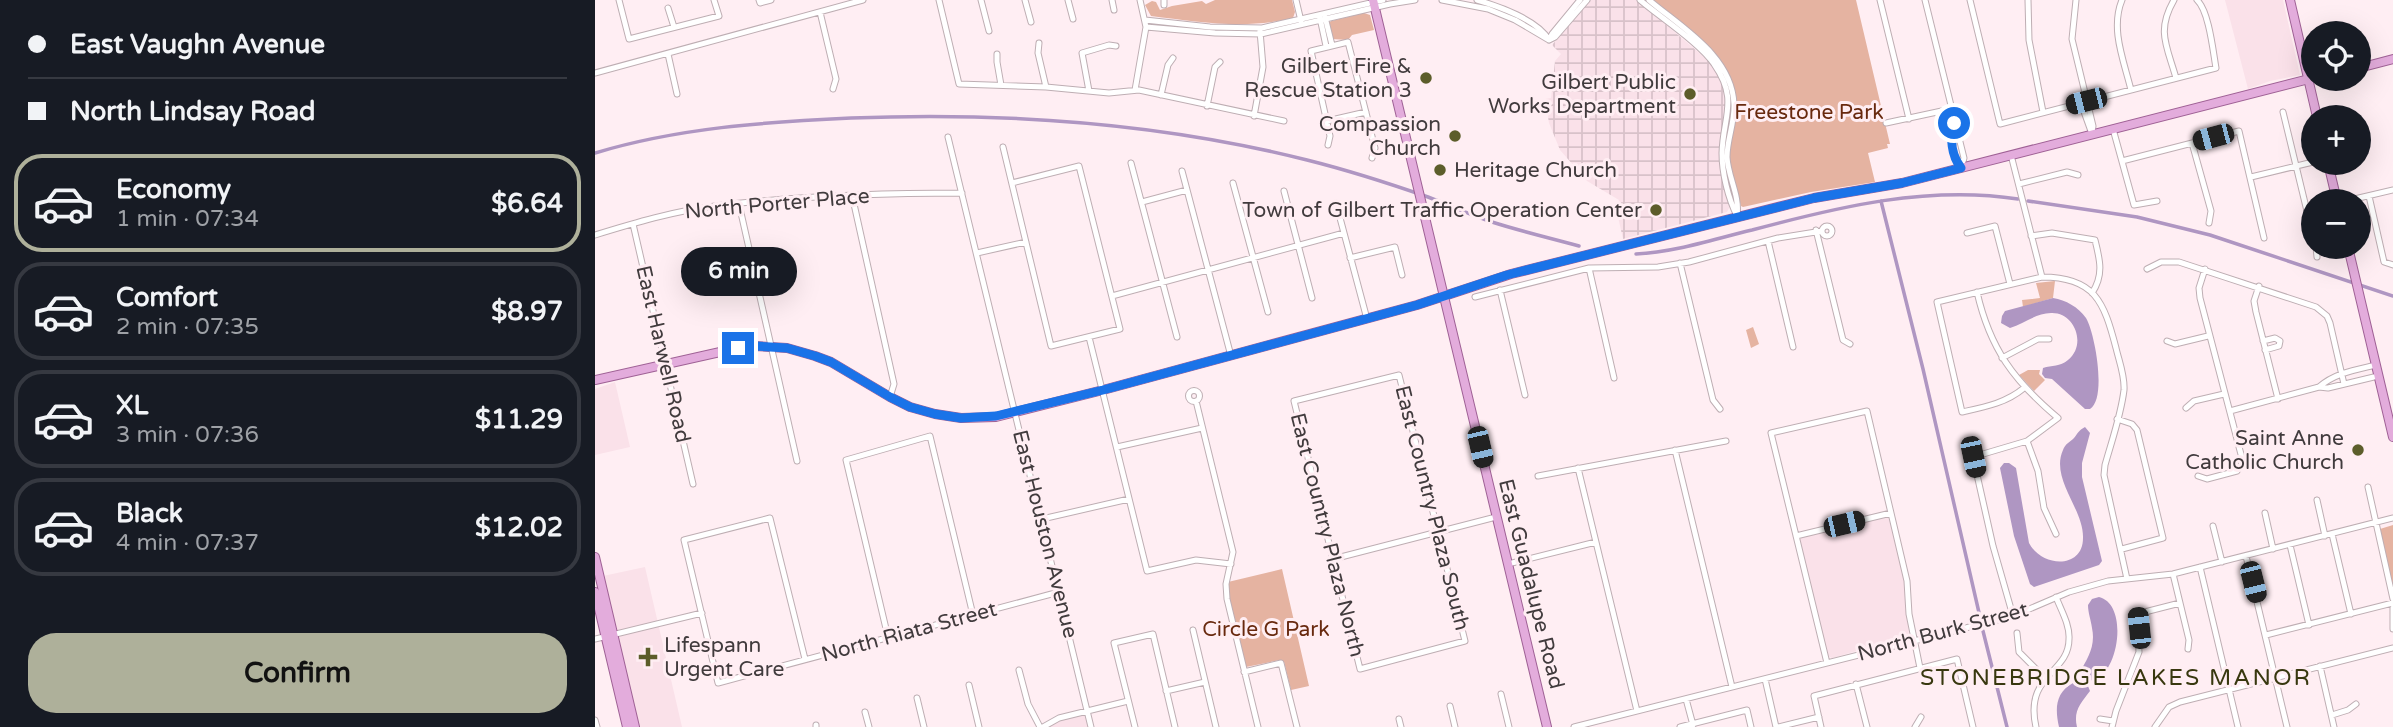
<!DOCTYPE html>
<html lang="en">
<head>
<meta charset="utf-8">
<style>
	:root { --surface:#171b24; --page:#242831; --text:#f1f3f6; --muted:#9ea1a6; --line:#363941; --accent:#aeb09a }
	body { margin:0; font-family:"Varela Round",sans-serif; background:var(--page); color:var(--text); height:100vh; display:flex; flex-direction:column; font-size:26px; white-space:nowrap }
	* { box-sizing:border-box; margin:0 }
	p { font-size:23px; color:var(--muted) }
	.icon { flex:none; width:38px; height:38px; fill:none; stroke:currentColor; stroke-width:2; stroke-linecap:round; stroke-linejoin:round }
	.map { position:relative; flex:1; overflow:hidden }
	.side { display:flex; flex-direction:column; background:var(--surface); width:595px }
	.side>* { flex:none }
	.top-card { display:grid; align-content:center; height:154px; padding:0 28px; background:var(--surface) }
	.controls { position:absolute; left:1706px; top:21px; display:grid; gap:14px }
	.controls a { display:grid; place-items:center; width:70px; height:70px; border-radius:50%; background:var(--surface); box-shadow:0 7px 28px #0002; font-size:35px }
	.end { position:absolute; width:32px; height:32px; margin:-16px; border:9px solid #1a73e8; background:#fff; box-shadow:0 0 0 4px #fff }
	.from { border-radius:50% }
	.bubble { position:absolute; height:49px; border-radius:24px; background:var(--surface); box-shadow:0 7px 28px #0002; font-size:23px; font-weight:800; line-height:49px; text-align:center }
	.car { position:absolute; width:21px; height:42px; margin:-21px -10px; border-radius:9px; box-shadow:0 0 5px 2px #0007; background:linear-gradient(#222 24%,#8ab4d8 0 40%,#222 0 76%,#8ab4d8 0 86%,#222 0) }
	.top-card b { display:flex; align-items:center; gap:24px; height:66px; font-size:26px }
	.top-card b+b { border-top:2px solid var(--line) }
	.top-card i { width:18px; height:18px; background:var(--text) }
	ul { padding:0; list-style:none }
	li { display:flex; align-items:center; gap:21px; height:98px; margin:0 14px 10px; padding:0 14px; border:4px solid var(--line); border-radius:28px }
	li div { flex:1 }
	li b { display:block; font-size:26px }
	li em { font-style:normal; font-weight:800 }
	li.current { border-color:var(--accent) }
	li>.icon { width:63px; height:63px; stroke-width:1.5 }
	.primary-button { display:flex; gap:14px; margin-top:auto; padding:14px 28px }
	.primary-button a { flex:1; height:80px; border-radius:28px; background:var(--accent); color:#111; font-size:28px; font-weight:800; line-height:80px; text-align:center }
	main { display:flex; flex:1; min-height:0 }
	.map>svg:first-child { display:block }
</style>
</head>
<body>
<main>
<section class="side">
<div class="top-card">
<b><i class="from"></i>East Vaughn Avenue</b>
<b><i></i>North Lindsay Road</b>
</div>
<ul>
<li class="current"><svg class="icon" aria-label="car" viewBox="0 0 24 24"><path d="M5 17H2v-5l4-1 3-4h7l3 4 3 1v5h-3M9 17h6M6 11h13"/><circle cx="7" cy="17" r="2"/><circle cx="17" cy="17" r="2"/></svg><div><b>Economy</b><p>1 min · 07:34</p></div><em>$6.64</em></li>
<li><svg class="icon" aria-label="car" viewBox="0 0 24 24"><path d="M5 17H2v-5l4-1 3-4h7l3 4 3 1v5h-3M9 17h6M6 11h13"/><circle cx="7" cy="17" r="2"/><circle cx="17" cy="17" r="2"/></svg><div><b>Comfort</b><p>2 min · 07:35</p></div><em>$8.97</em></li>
<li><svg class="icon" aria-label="car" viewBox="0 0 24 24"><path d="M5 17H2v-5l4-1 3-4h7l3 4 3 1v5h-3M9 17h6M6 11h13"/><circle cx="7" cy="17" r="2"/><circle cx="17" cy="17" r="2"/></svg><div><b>XL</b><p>3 min · 07:36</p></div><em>$11.29</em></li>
<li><svg class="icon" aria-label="car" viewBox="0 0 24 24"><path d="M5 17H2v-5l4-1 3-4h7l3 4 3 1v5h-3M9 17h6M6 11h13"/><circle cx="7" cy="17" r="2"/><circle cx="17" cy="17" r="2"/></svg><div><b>Black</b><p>4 min · 07:37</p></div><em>$12.02</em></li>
</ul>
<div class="primary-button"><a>Confirm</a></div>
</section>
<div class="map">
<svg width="1798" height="727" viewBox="0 0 1798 727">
	<defs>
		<pattern id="industrial-grid" width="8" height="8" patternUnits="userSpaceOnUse" patternTransform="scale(1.75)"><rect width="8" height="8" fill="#fae1e9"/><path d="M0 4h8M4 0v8" fill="none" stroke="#d8c2c9"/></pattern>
	</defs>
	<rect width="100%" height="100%" fill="#ffeef3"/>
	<path fill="#fae1e9" d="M 1630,0 L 1688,0 L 1705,75 L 1675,81 L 1653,89 Z
		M 20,382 L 35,447 L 0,455 L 0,389 Z
		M 1294,517 L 1311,587 L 1314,636 L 1237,658 L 1233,656 L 1204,540 L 1205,537 Z
		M 50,567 L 87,727 L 44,727 L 8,576 Z
		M 492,712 L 496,727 L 448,727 L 456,722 Z"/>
	<path fill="url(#industrial-grid)" d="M 996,0 L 1042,0 L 1116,63 L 1126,79 L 1132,101 L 1127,138 L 1135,206 L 1132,212 L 1028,239 L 1021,208 L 1024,200 L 992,181 L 965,150 L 954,123 L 950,99 L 956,98 L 960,61 L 966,54 L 957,45 Z"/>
	<path fill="#e5b3a1" d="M 620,0 L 697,0 L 700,12 L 698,18 C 651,30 604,22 556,16 L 550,5 L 557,1 L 561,2 L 565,10 L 577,6 L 607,1 L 611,4 Z
		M 1056,0 L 1261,0 L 1295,144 L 1292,144 L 1293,148 L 1273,153 L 1280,182 L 1216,192 L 1148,207 L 1146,206 L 1134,159 L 1138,87 C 1125,48 1087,25 1056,0 Z
		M 769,13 L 775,15 L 779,30 L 757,35 L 753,40 L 737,39 L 734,23 L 736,21 Z
		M 1460,281 L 1458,298 L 1428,307 L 1427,300 L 1445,298 L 1441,283 Z
		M 1158,327 L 1164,344 L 1156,348 L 1151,330 Z
		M 1433,370 L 1445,370 L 1444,374 L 1450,380 L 1439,391 L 1424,375 Z
		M 1798,525 L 1798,587 L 1785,529 Z
		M 687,569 L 714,686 L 696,690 L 689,662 L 685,660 L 651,667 L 633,598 L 633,582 Z"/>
	<path fill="#af96c2" d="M 1458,298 C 1471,300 1483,307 1491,318 C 1500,333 1512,399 1495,409 L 1490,409 L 1457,379 L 1450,378 L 1447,374 L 1448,368 C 1457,365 1465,367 1473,360 C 1492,345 1480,312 1456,313 C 1441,313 1429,324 1415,328 L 1406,323 L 1407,316 L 1410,311 Z
		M 1490,427 L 1495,433 L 1487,463 L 1487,477 L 1507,561 L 1504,565 L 1439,587 L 1435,584 L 1419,536 L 1405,468 L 1409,463 L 1414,463 L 1421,468 L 1434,543 C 1446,567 1488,570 1488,538 C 1489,509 1455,479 1468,450 C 1470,444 1475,442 1479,438 C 1483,433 1484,430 1490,427 Z
		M 1504,597 C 1533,604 1525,670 1499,681 L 1488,678 L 1484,674 C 1492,659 1501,647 1497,628 C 1496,620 1493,613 1493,605 L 1497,599 Z
		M 1478,683 L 1493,686 L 1495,691 C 1486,703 1478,711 1482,727 L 1464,727 C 1460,709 1460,693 1478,683 Z"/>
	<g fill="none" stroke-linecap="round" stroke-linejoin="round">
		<path stroke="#af96c2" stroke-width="3.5" d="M 0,153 C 83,128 169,122 256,118 C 410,112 562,122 712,160 C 752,170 793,183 833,197 C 854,205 875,215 897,222 C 925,231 955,238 984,246
			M 1286,201 L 1328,369 L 1385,617
			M 1433,201 L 1542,217 L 1615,235 L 1798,296
			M 1041,254 C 1081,252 1119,239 1157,230 C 1243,207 1333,185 1423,199
			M 1388,631 L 1412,727"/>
		<defs>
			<path id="minor" d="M 24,0 L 34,39 L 124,16 L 119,0
				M 164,0 L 165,3 L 176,0
				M 344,0 L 364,84 L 451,87 L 514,93 L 544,90 L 689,121
				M 386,0 L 394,31
				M 430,0 L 436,22
				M 473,0 L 478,19
				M 517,0 L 519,10
				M 569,0 L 569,5
				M 701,0 L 706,21
				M 847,0 L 893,9 L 920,20 L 954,40
				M 882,0 C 903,6 943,20 954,40
				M 1045,0 C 1065,17 1106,44 1119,64 C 1144,100 1128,116 1127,153 C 1127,173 1133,198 1142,216
				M 1054,0 C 1087,28 1137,56 1139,104 C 1140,122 1132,139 1132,157 C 1133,177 1145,196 1142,215
				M 1285,0 L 1314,119
				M 1330,0 L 1369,158 L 1366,168
				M 1375,0 L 1405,124 L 1621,68 C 1618,51 1614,11 1602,0
				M 1433,0 L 1434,40 L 1448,112
				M 1481,0 L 1477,39 L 1498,126 L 1497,134
				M 1527,0 C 1515,29 1529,61 1536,90
				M 1579,0 C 1561,31 1572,46 1581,78
				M 73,8 L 79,27
				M 225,12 L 241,79 L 238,89
				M 730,17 L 737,45
				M 725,18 L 731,46
				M 550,20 L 615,27 L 667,28 L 788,0
				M 551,27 L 620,33 L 666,34 L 795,4 L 820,0
				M 954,40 L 960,37 L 992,0
				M 954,40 L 957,34 L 985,0
				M 444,43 L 443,53 L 451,87
				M 73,54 L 82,94
				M 402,54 L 402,62 L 406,85
				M 0,73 L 268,0
				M 540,90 L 551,27 L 545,0
				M 494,91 L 487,53 L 514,45 L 521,46
				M 566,95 L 573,65 L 578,58
				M 1491,101 L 1488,109 L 1497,134
				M 612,106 L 620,67 L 625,62
				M 1688,112 L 1718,236
				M 659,116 L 668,67 L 665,31
				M 732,121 L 771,112
				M 1291,123 L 1356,109
				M 1359,123 C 1355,138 1356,155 1366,168
				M 1518,129 L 1539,205 L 1562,201
				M 353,137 L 496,727
				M 1597,143 L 1616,211 L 1614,223
				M 733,145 L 735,136 L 716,51 L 753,42 L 780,148 L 777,158
				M 408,147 C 424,213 440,280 456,346 L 525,329 L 484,166 L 417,183
				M 1416,155 L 1447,277
				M 1527,161 L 1644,131 L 1669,238
				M 536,163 L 582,337
				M 587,171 L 636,356
				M 1656,177 L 1718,162
				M 638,183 L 673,312
				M 1424,184 L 1472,172 L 1483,175
				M 689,191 L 717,298
				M 257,195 L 299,384 L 295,397
				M 1774,196 L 1789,262 L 1798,265
				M 1751,201 L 1798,190
				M 547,202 L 592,190
				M 741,203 L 772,319
				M 144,204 L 202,461
				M 38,224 L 98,484
				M1227 231a5 5 0 1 1 10 0a5 5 0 1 1-10 0Z
				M 1221,230 L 1248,340 L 1255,344
				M 1372,233 L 1400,226 L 1415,284
				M 0,235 C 39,223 79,211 120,206 C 201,196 285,193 367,193
				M 1436,236 L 1457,233 L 1500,240 C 1505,260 1509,275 1497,293
				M 1173,241 L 1198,347
				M 1721,247 L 1722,257
				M 382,253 L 431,242
				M 755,258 L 800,247 L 807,275
				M 1085,263 L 1118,400 L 1125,409
				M 994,268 L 1019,378
				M 1552,269 L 1566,262 L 1584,262 L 1721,307 L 1732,316 L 1735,323 L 1749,384
				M 1664,286 L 1659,301 L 1661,312 L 1683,399
				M 905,290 L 930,395
				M 1382,292 C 1395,349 1419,381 1463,418 L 1432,441 L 1378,457 L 1398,546 L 1418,616
				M 517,296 L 749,233
				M 880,297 L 994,268 L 1063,267 L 1094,262 L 1183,238 L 1227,231
				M 494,337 L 552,571 L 601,560 L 636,564
				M 1572,341 L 1580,344 L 1613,336
				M 1668,341 L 1680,338 L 1685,341 L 1684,346 L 1670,350
				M 1407,358 L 1443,339 L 1454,339
				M 1781,365 C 1760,370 1740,373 1724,387 L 1733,388 L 1783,376
				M 804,375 L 870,641 L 765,669 L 699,401 Z
				M 1429,388 C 1411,403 1390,407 1367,412 L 1342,302 L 1447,277 C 1500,277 1509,302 1521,348 C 1524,361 1530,376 1529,390 C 1526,415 1517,440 1510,465 L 1509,475 L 1532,579
				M593.5 396a5.5 5.5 0 1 1 11 0a5.5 5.5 0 1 1-11 0Z
				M 601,401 L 638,552 L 631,584 L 632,599 L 663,727
				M 1591,408 L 1599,401 L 1629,394
				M 1635,411 L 1724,387
				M 1522,419 L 1537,424 L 1542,430 L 1568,538 L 1527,549
				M 1432,441 L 1443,471 L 1449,508 L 1461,534
				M 522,447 L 607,428
				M 1080,450 L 1137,687
				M 983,468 L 1042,711
				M 943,476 L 1131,441
				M 1603,476 L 1612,479 L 1642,471 L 1648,462 L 1605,298 L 1604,288 L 1610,269
				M 1773,487 L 1798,599
				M 1722,500 L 1730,536
				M 1670,513 L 1678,549
				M 447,519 L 534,499
				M 1618,526 L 1627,562
				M 1737,534 L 1756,614
				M 1201,536 L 1296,513
				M 1695,545 L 1714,625
				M 1651,556 L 1692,727
				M 738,559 L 901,517
				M 913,564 L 1001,542
				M 1605,567 L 1643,727
				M 1578,574 L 1594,640 L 1593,649
				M 1798,608 L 1798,629
				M 598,630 L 621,727
				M 1422,633 L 1424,652 L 1450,678
				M 1671,635 L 1798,603
				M 293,637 L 251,460 L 335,436 L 378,615
				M 0,639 L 107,613
				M 210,659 L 175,518 L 89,540 L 123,683 L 464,592
				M 1232,663 L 1176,433 L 1272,411 L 1312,581 L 1314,614 L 1325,668
				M 1725,666 L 1739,727
				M 424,670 L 433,704 L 445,727
				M 649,672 L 686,663 L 702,727
				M 1170,679 L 1181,727
				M 1261,684 L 1272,727
				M 374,685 L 384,727
				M 571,691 L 610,682
				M 906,694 L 914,727
				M 322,698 L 329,727
				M 1091,699 L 1098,725
				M 855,706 L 860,727
				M 270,712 L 274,727
				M 1737,715 L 1753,710 L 1761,704
				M 804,719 L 806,727
				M 1505,719 L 1518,721
				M 0,720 L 2,727
				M 221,725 L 221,727
				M 448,727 L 464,718 L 533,701
				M 540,727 L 519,643 L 558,634 L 580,727
				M 979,727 L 1418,616 L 1474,592 L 1513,581 L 1578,574 L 1798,518
				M 1085,727 L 1152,710 L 1156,727
				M 1183,727 L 1224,717
				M 1226,727 L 1219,696 L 1362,659 L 1378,727
				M 1320,727 L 1326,717
				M 1441,727 C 1429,674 1474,674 1474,639 C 1475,625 1466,610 1461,597
				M 1517,727 L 1521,711 L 1544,652 L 1542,614 L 1585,603
				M 1560,727 L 1574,707 L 1585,702 L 1798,648"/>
			<path id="major" d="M 778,0 L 952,727
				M 1695,0 L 1722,117
				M 1764,68 L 1798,59
				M 1733,163 L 1742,201
				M 1753,247 L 1798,437
				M 0,380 L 143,348 L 160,346 L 192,348 L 220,356 L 236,362 L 295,397 L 315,407 L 340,414 L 366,418 L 401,417 L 508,390 L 822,305 L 916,274 L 1219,198 L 1307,183 L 1718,78
				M 0,557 L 40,727
				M 0,592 L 32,727"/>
		</defs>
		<use href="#minor" stroke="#beaeb3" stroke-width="7"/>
		<use href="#major" stroke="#9f6195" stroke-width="10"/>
		<use href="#minor" stroke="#fff" stroke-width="5"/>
		<use href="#major" stroke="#e3acdc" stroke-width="8"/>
	</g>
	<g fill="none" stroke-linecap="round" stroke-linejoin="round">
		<path stroke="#1a73e8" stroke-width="9" d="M 143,348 L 160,346 L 192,348 L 220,356 L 236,362 L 295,397 L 315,407 L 340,414 L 366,418 L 401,416 L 508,390 L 822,305 L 912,275 L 1219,198 L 1307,183 L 1366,168 C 1356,155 1355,138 1359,123"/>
	</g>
	<g fill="#5c5d2a" stroke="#ffeef3" stroke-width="2.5">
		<circle cx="831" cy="78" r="7"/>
		<circle cx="1095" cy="94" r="7"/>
		<circle cx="860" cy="136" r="7"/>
		<circle cx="845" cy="170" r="7"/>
		<circle cx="1061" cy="210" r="7"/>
		<circle cx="1763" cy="450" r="7"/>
		<path d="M49.5 646.5h7v7h7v7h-7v7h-7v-7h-7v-7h7z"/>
	</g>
	<g text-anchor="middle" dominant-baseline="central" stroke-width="6" stroke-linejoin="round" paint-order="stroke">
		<g font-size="21" fill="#413b3d" stroke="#ffeef3" text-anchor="end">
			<text x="817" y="66">Gilbert Fire &amp;<tspan x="817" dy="24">Rescue Station 3</tspan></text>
			<text x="1081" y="82">Gilbert Public<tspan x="1081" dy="24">Works Department</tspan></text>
			<text x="846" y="124">Compassion<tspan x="846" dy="24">Church</tspan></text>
			<text x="859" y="170" text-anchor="start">Heritage Church</text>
			<text x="1047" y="210">Town of Gilbert Traffic Operation Center</text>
			<text x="1749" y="438">Saint Anne<tspan x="1749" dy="24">Catholic Church</tspan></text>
			<text x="69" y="645" text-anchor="start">Lifespann<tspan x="69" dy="24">Urgent Care</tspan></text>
		</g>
		<g font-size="21" fill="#68290e" stroke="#ffeef3">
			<text x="1214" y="112">Freestone Park</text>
			<text x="671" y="629">Circle G Park</text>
		</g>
		<g font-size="21" fill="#413b3d" stroke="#ffeef3">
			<text transform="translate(182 204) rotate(-5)">North Porter Place</text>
			<text transform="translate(68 354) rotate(77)">East Harwell Road</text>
			<text transform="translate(837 508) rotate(76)">East Country Plaza South</text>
			<text transform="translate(450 534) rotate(76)">East Houston Avenue</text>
			<text transform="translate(732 535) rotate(76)">East Country Plaza North</text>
			<text transform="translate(936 584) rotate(76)">East Guadalupe Road</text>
			<text transform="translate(314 632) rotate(-15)">North Riata Street</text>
			<text transform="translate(1348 632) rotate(-15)">North Burk Street</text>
		</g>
		<g font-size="23" letter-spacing="2" fill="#38380f" stroke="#ffeef3">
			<text x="1521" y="678">STONEBRIDGE LAKES MANOR</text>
		</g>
	</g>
</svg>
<div class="controls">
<a><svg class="icon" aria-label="locate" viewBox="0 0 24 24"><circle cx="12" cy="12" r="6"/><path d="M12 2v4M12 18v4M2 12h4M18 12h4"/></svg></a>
<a>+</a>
<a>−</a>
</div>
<i class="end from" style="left:1359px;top:123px"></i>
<i class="end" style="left:143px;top:348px"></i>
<div class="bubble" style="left:86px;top:247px;width:116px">6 min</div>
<i class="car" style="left:1491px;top:101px;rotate:256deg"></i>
<i class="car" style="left:1618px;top:137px;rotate:255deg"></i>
<i class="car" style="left:885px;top:447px;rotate:167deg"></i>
<i class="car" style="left:1378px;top:457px;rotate:168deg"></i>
<i class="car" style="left:1249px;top:524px;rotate:77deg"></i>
<i class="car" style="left:1658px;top:582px;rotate:166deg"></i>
<i class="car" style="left:1544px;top:628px;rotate:354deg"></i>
</div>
</main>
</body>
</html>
